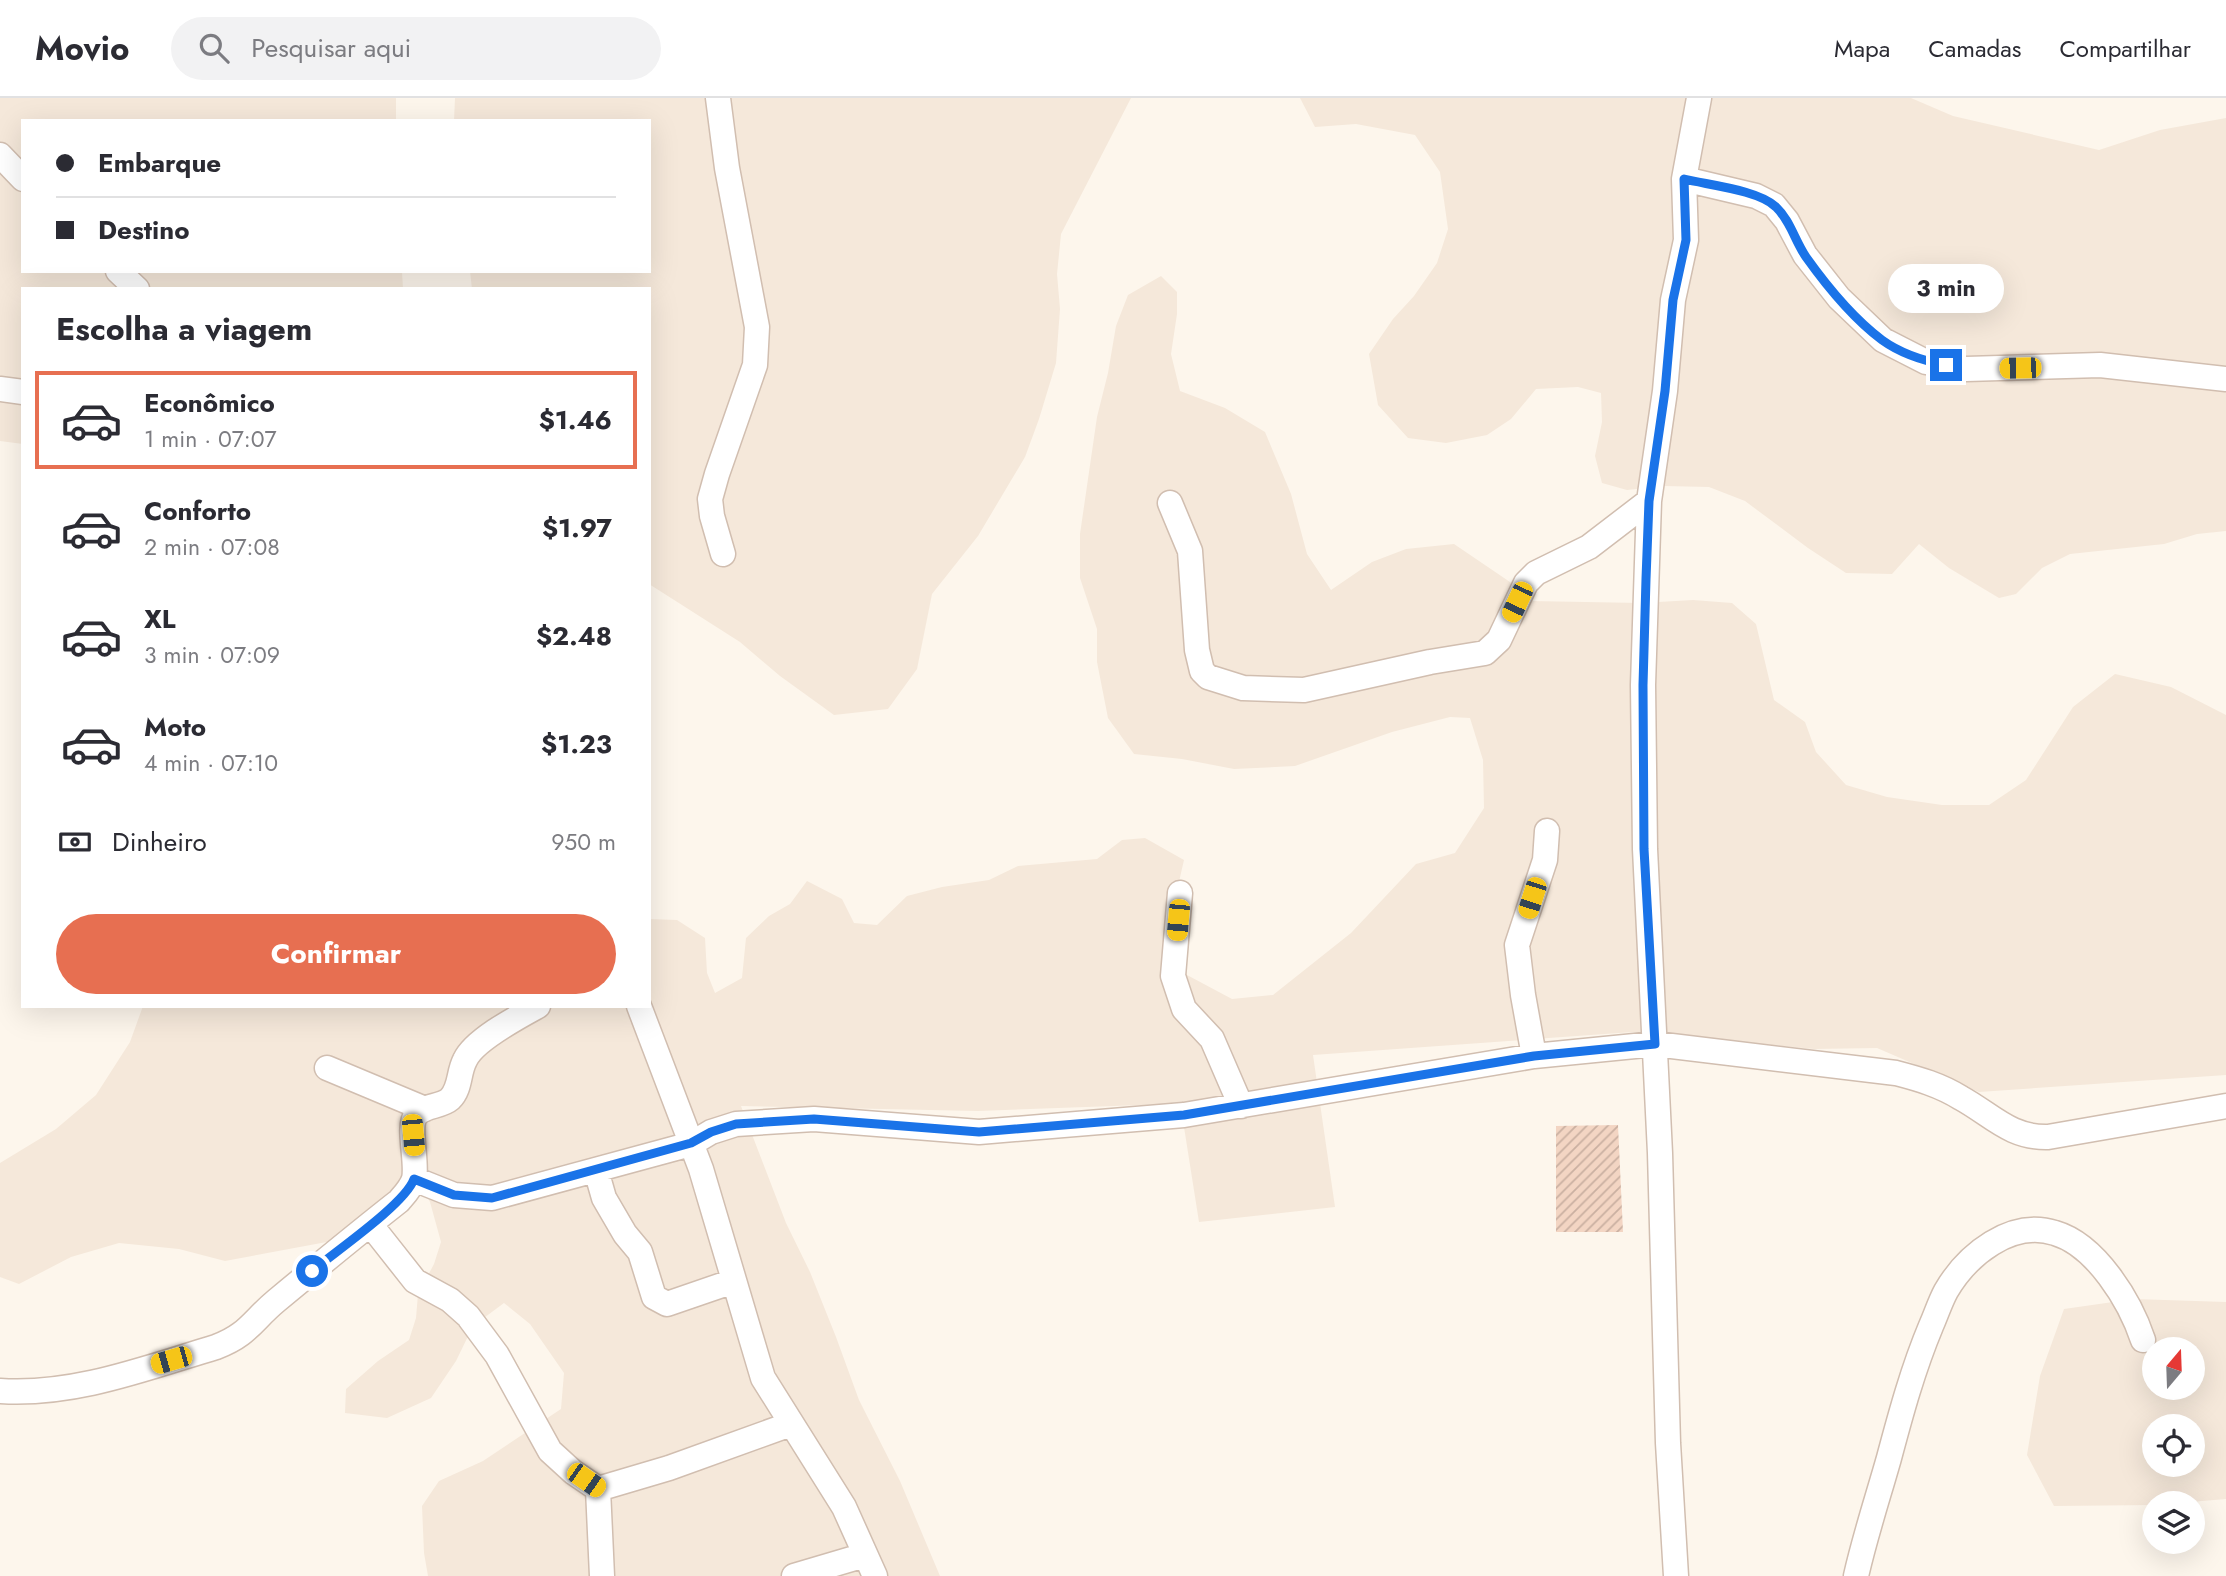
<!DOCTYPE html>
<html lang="pt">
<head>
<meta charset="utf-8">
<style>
	:root { --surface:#fff; --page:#f2f2f3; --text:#2b2b33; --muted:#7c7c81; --line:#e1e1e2; --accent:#e76f51 }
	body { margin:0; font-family:Jost,sans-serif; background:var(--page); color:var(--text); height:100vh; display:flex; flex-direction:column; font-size:26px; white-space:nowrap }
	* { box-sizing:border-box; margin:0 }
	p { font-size:23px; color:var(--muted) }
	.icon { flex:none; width:38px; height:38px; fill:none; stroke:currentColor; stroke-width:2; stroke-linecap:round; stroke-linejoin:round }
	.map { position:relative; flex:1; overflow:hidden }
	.details { position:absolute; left:21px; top:189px; width:630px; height:721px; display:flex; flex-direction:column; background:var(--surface); border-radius:0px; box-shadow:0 7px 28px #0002 }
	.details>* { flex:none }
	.hud { position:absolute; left:21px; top:21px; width:630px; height:154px; border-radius:0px; box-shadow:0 7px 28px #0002; display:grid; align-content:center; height:154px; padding:0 35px; background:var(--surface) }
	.needle { width:46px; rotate:19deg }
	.tools { position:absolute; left:2142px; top:1239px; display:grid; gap:14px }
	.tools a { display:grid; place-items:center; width:63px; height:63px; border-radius:50%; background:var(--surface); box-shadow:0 7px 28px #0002; font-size:35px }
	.end { position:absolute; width:32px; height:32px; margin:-16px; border:9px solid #1a73e8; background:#fff; box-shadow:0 0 0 4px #fff }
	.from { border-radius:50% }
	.bubble { position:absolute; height:49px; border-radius:24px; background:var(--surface); box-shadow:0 7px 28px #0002; font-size:23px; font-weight:700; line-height:49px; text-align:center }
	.car { position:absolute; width:21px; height:42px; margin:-21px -10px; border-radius:9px; box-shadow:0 0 5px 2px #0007; background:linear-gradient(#f5c518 24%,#345 0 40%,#f5c518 0 76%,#345 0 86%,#f5c518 0) }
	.hud b { display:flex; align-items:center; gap:24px; height:66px; font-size:26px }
	.hud b+b { border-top:2px solid var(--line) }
	.hud i { width:18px; height:18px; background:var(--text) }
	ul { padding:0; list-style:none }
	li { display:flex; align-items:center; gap:21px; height:98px; margin:0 14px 10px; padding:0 21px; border:4px solid transparent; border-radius:0px }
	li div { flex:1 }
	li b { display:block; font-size:26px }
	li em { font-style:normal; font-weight:700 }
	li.current { border-color:var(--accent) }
	li>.icon { width:63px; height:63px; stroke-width:1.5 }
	h2 { padding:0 35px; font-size:32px; line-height:84px }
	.pay { display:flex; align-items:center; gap:18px; height:77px; padding:0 35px; font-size:26px }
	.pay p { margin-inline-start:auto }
	.primary-button { display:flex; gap:14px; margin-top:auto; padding:14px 35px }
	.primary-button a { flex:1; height:80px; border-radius:42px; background:var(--accent); color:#fff; font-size:28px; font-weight:700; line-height:80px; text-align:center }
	header { display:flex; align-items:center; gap:42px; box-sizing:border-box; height:98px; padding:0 35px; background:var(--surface); border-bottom:2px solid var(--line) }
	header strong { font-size:33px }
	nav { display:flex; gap:38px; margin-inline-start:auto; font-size:24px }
	.search { width:490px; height:63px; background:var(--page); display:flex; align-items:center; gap:18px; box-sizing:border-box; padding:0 24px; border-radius:38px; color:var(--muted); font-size:26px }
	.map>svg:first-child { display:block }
</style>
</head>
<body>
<header>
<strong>Movio</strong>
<div class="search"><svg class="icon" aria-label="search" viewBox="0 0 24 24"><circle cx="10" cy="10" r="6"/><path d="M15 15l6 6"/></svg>Pesquisar aqui</div>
<nav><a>Mapa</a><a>Camadas</a><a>Compartilhar</a></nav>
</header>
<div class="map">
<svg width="2226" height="1478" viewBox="0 0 2226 1478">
	<defs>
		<pattern id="building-hatch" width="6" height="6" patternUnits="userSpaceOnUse" patternTransform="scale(1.75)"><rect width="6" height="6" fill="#f3d5c3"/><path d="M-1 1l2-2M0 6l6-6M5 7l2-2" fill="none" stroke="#cab0a1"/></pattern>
	</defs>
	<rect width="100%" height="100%" fill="#fdf6ec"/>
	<path fill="#f5e8da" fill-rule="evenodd" d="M 0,0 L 396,0 L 396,23 L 23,23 L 23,173 L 402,173 L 403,191 L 23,191 L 23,346 L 0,343 Z
		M 455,0 L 1131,0 L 1061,136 L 1057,176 L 1060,211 L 1056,265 L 1039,321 L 1025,359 L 978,438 L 932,496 L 917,571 L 888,611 L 834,617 L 780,578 L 740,544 L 649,486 L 649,191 L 472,191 L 470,173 L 649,173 L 649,23 L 454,23 Z
		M 1300,0 L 1911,0 L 1953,18 L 2099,52 L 2160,32 L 2226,20 L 2226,433 L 2197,436 L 2164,446 L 2070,456 L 2042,470 L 2016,496 L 1999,500 L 1949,470 L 1919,446 L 1892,476 L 1846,475 L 1808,450 L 1745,403 L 1709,389 L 1664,388 L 1627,392 L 1602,385 L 1595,358 L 1602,324 L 1601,295 L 1578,289 L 1536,291 L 1511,321 L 1487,337 L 1446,345 L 1408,340 L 1378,307 L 1369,256 L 1393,221 L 1414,198 L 1437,165 L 1448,131 L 1440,74 L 1415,37 L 1356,26 L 1315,29 Z
		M 1161,178 L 1177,194 L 1177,216 L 1171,256 L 1180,293 L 1225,310 L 1265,334 L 1291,396 L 1307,456 L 1331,492 L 1372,464 L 1406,451 L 1454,446 L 1510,484 L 1530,503 L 1641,505 L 1693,502 L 1732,505 L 1756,526 L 1774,602 L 1805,624 L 1816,654 L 1846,687 L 1887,699 L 1942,707 L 1989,707 L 2026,682 L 2073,609 L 2115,576 L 2171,589 L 2226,617 L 2226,977 L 1979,994 L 1877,950 L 1814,951 L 1633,934 L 1313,957 L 1335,1109 L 1199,1124 L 1184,1029 L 1170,1006 L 978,1013 L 741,1008 L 786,1125 L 810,1174 L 836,1239 L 859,1302 L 900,1383 L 940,1478 L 428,1478 L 424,1455 L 422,1408 L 439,1383 L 483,1363 L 561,1311 L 564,1275 L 530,1226 L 504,1205 L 473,1228 L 456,1263 L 431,1300 L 387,1320 L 345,1315 L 346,1291 L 378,1263 L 409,1242 L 416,1220 L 418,1196 L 434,1166 L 441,1144 L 430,1104 L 421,1087 L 390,1093 L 332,1143 L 225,1163 L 179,1151 L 119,1145 L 71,1159 L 19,1186 L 0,1179 L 0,1065 L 56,1031 L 96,997 L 130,944 L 143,908 L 649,908 L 649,821 L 677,822 L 705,840 L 707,875 L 715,895 L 742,880 L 746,840 L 769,818 L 790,806 L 807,783 L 842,801 L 854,825 L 877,827 L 907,798 L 942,789 L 989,782 L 1018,768 L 1097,761 L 1122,742 L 1145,740 L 1184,762 L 1175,801 L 1173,847 L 1187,877 L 1232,901 L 1273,897 L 1351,835 L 1416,766 L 1455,755 L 1484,710 L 1483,662 L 1470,620 L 1450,619 L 1392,634 L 1295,668 L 1234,671 L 1182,661 L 1134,656 L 1108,620 L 1097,564 L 1097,531 L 1080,480 L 1080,436 L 1097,319 L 1108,275 L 1116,228 L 1128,197 Z
		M 2134,1201 L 2226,1204 L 2226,1401 L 2154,1407 L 2054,1408 L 2027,1357 L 2040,1278 L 2064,1211 ZM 2154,1251 L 2193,1251 L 2193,1290 L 2154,1290 ZM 2154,1328 L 2193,1328 L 2193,1367 L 2154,1367 Z"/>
	<path fill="url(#building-hatch)" d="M 1618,1027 L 1623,1134 L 1556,1134 L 1556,1028 Z"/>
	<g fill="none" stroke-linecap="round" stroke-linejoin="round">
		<defs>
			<path id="minor" d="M 718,0 L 727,70 L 757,229 L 755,267 L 717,376 L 710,401 L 712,418 L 723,456
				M 0,57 L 23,81
				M 1684,81 L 1756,98 L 1774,107 L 1787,123 L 1805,157 L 1839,200 L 1883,242 L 1926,264 L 1966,271 L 2100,267 L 2226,281
				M 118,173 L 137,191
				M 0,291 L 23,294
				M 1170,405 L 1190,453 L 1197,552 L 1202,573 L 1208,579 L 1243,590 L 1304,592 L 1430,564 L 1485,555 L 1499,542 L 1526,485 L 1536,475 L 1589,449 L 1649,403
				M 1180,795 L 1173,878 L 1184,911 L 1212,941 L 1241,1008
				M 639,908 L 701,1071 L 763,1280 L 844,1409 L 875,1478
				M 1534,958 L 1523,897 L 1517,847 L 1545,762 L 1547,733
				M 327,970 L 425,1011
				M 596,1072 L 604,1100 L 625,1136 L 640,1154 L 654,1199 L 667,1206 L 734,1183
				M 414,1081 L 454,1097 L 492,1100 L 691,1046 L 711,1034 L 736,1026 L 814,1021 L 979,1034 L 1184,1017 L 1534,958 L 1655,946 L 1896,975 C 1919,981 1940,987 1961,1000 C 1992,1017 2010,1040 2048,1039 L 2226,1008
				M 370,1126 L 415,1183 L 450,1202 L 468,1218 L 497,1257 L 550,1353 L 573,1374 L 598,1391
				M 0,1293 C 74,1298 146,1270 216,1249 C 248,1237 252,1223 276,1203 C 317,1169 357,1136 399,1103 C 405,1096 411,1090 414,1081 C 418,1065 407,1029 416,1017 C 424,1007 441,1009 450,1001 C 461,990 458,975 465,962 C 474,942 518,919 538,908
				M 598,1391 L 669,1370 L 791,1326
				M 598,1391 L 602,1478
				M 794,1478 L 865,1457
				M 1676,1478 L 1668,1345 L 1660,1055 L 1645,751 L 1643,587 L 1649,403 L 1665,293 L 1673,202 L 1686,142 L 1684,81 L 1699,0
				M 1856,1478 C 1865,1438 1878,1399 1889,1360 C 1901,1315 1913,1271 1931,1228 C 1936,1217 1940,1204 1946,1193 C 1967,1157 2011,1121 2055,1135 C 2096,1147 2130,1203 2143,1242"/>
		</defs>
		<use href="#minor" stroke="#d1beb0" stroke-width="27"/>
		<use href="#minor" stroke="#fff" stroke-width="24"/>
	</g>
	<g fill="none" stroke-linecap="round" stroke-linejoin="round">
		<path stroke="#1a73e8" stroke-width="9" d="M 312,1173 C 336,1153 405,1106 414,1081 L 454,1097 L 492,1100 L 691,1045 L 711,1034 L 736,1026 L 814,1021 L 979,1034 L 1184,1017 L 1534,958 L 1655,946 L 1644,751 L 1643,587 L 1646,481 L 1649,403 L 1665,293 L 1673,202 L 1686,142 L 1684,81 C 1708,87 1759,92 1776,109 C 1790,122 1795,143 1806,159 C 1826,187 1854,221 1882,242 C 1900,255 1924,263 1946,267"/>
	</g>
</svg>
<div class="tools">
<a><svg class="needle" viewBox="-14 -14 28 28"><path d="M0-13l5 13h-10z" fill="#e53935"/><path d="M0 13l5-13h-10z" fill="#7c7c81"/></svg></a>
<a><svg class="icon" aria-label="locate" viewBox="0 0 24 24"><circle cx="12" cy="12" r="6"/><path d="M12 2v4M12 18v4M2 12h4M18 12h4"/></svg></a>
<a><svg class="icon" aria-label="layers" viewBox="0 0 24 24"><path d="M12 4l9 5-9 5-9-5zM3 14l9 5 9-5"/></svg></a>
</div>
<i class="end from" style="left:312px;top:1173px"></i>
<i class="end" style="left:1946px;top:267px"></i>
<div class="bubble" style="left:1888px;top:166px;width:116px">3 min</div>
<i class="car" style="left:2020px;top:270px;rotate:269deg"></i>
<i class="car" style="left:1517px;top:504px;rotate:205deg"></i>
<i class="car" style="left:1532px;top:800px;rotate:198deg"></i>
<i class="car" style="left:1178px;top:822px;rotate:185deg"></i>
<i class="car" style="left:413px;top:1037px;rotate:175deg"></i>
<i class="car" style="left:171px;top:1262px;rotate:254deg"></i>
<i class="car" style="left:586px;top:1382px;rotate:125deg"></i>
<div class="hud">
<b><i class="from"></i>Embarque</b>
<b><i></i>Destino</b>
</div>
<section class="details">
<h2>Escolha a viagem</h2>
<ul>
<li class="current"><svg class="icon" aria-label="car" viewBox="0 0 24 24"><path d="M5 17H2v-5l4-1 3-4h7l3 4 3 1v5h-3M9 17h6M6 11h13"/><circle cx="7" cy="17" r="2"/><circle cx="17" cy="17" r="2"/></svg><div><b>Econômico</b><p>1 min · 07:07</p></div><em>$1.46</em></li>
<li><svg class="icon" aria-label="car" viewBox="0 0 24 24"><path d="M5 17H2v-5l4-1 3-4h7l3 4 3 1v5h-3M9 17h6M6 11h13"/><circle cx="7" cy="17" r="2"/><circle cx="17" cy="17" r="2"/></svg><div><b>Conforto</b><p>2 min · 07:08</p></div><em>$1.97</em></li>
<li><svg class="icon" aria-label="car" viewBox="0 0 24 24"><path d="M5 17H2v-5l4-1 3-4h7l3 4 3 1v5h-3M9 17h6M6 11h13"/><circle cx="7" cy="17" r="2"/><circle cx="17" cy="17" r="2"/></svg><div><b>XL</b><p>3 min · 07:09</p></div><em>$2.48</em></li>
<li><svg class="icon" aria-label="car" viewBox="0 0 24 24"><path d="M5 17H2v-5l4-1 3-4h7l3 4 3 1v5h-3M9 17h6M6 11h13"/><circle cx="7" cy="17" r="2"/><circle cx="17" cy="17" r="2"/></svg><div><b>Moto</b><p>4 min · 07:10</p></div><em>$1.23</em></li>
</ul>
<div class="pay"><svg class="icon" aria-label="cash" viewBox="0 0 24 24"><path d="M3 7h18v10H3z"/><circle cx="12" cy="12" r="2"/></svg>Dinheiro<p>950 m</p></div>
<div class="primary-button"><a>Confirmar</a></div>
</section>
</div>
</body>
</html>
